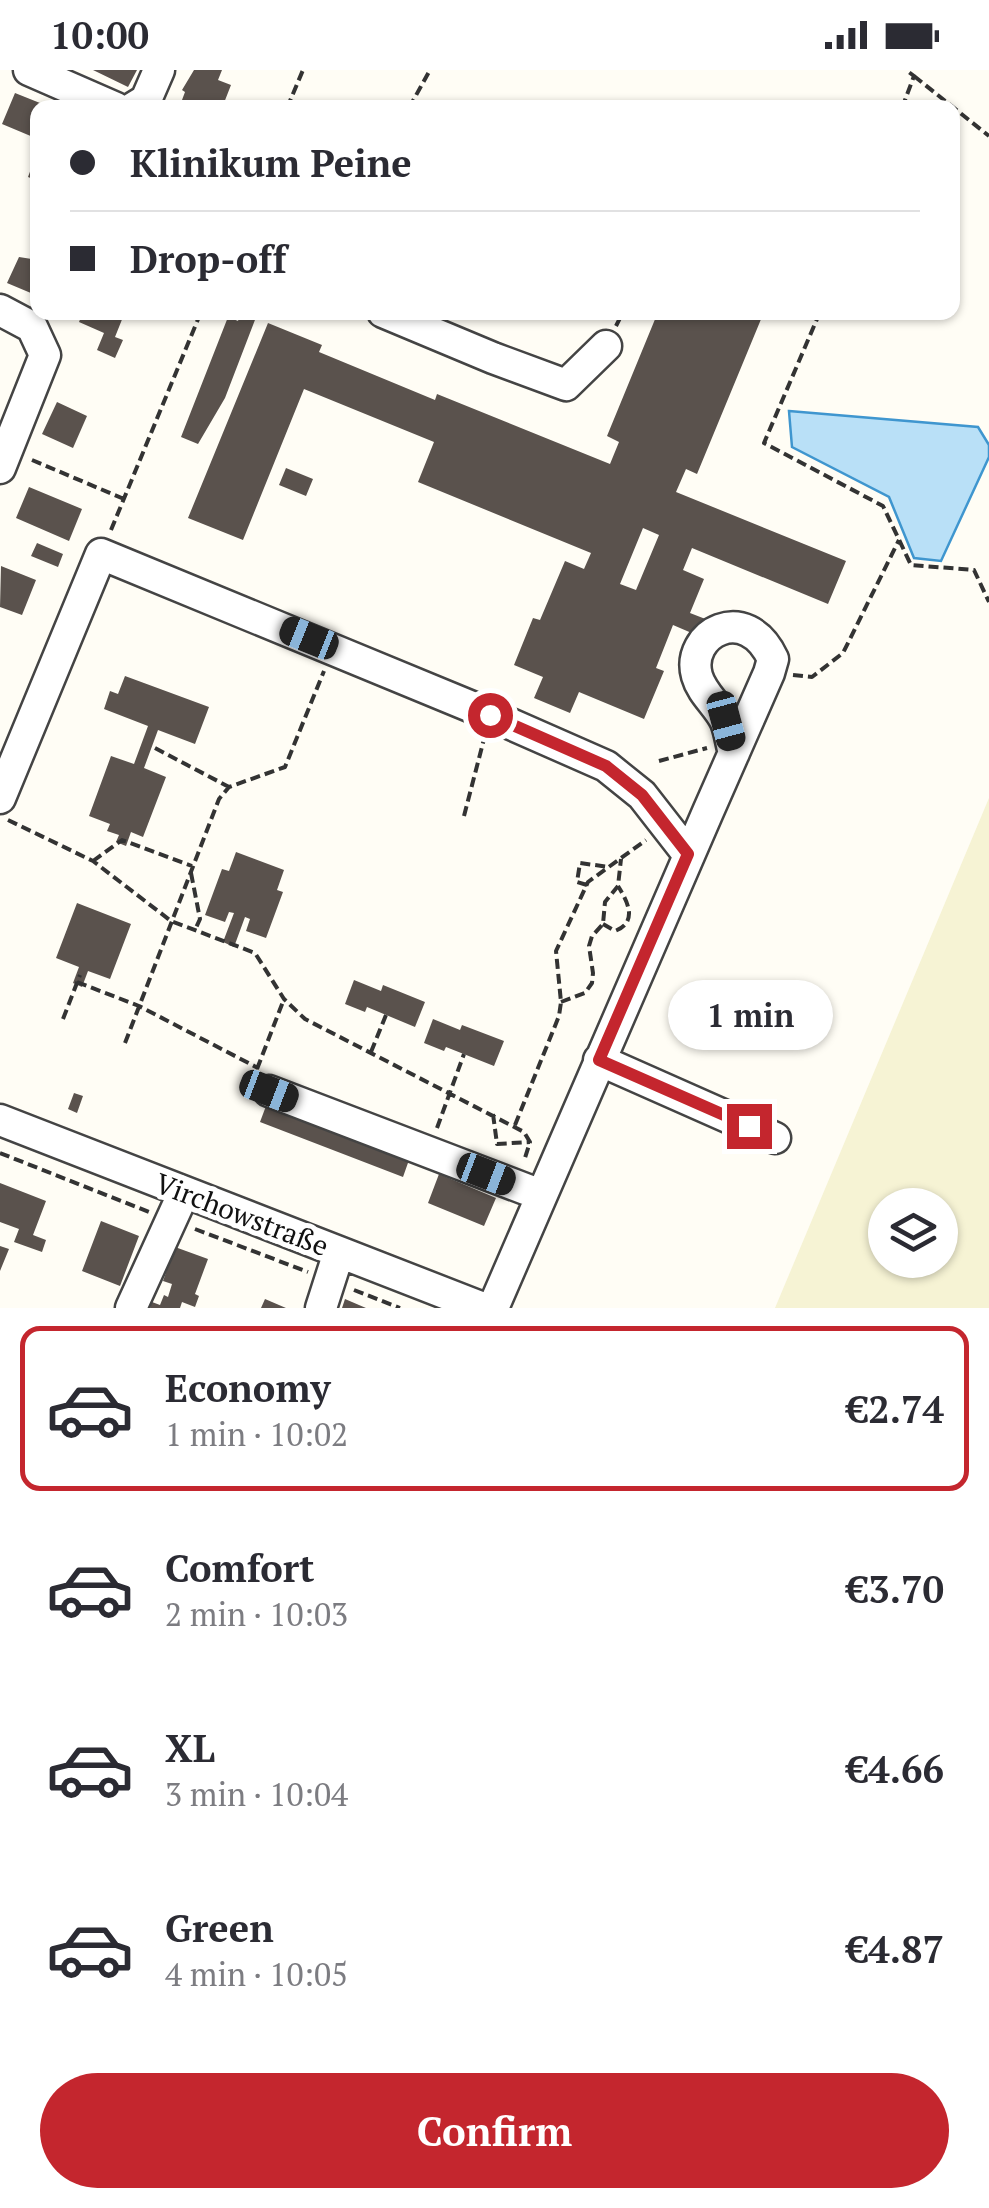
<!DOCTYPE html>
<html lang="en">
<head>
<meta charset="utf-8">
<style>
	:root { --surface:#fff; --page:#f7f7f7; --text:#2b2b33; --muted:#7c7c81; --line:#e1e1e2; --accent:#c4262e }
	body { margin:0; font-family:"PT Serif",serif; background:var(--page); color:var(--text); height:100vh; display:flex; flex-direction:column; font-size:38px; white-space:nowrap }
	* { box-sizing:border-box; margin:0 }
	p { font-size:32px; color:var(--muted) }
	.icon { flex:none; width:55px; height:55px; fill:none; stroke:currentColor; stroke-width:2; stroke-linecap:round; stroke-linejoin:round }
	.map { position:relative; height:1238px; overflow:hidden }
	.details { display:flex; flex-direction:column; background:var(--surface); flex:1 }
	.details>* { flex:none }
	.guide { position:absolute; left:30px; top:30px; width:930px; height:220px; border-radius:20px; box-shadow:0 2px 8px #0004; display:grid; align-content:center; height:220px; padding:0 40px; background:var(--surface) }
	.tools { position:absolute; left:868px; top:1118px; display:grid; gap:20px }
	.tools a { display:grid; place-items:center; width:90px; height:90px; border-radius:50%; background:var(--surface); box-shadow:0 2px 8px #0004; font-size:50px }
	.end { position:absolute; width:45px; height:45px; margin:-22px; border:12px solid #c4262e; background:#fff; box-shadow:0 0 0 5px #fff }
	.from { border-radius:50% }
	.bubble { position:absolute; height:70px; border-radius:35px; background:var(--surface); box-shadow:0 2px 8px #0004; font-size:32px; font-weight:800; line-height:70px; text-align:center }
	.car { position:absolute; width:30px; height:60px; margin:-30px -15px; border-radius:12px; box-shadow:0 0 8px 2px #0007; background:linear-gradient(#222 24%,#8ab4d8 0 40%,#222 0 76%,#8ab4d8 0 86%,#222 0) }
	.guide b { display:flex; align-items:center; gap:35px; height:95px; font-size:38px }
	.guide b+b { border-top:2px solid var(--line) }
	.guide i { width:25px; height:25px; background:var(--text) }
	ul { padding:18px 0 0; list-style:none }
	li { display:flex; align-items:center; gap:30px; height:165px; margin:0 20px 15px; padding:0 20px; border:5px solid transparent; border-radius:20px }
	li div { flex:1 }
	li b { display:block; font-size:38px }
	li em { font-style:normal; font-weight:800 }
	li.current { border-color:var(--accent) }
	li>.icon { width:90px; height:90px; stroke-width:1.5 }
	.action { display:flex; gap:20px; margin-top:auto; padding:20px 40px }
	.action a { flex:1; height:115px; border-radius:60px; background:var(--accent); color:#fff; font-size:40px; font-weight:800; line-height:115px; text-align:center }
	.status { display:flex; justify-content:space-between; align-items:center; height:70px; padding:0 50px; background:var(--surface); direction:ltr }
	.status svg { height:28px; fill:currentColor }
	.map>svg:first-child { display:block }
</style>
</head>
<body>
<div class="status"><b>10:00</b><svg viewBox="0 0 49 12"><path d="M0 12V9h3v3zM5 12V6h3v6zM10 12V3h3v9zM15 12V0h3v12zM26 1h20v11H26zM47 4h2v5h-2z"/></svg></div>
<div class="map">
<svg width="989" height="1238" viewBox="0 0 989 1238">
	<rect width="100%" height="100%" fill="#fffdf5"/>
	<path fill="#f6f3d4" fill-rule="evenodd" d="M 989,728 L 989,1238 L 775,1238 ZM 885,1135 L 940,1135 L 940,1190 L 885,1190 Z"/>
	<path fill="#b9e0f7" stroke="#3f96cf" stroke-width="2.5" d="M 789,341 L 978,357 L 989,375 L 989,387 L 941,491 L 914,488 L 889,427 L 792,377 Z"/>
	<path fill="#5a524d" fill-rule="evenodd" d="M 93,0 L 137,0 L 128,17 Z
		M 194,0 L 222,0 L 218,10 L 231,15 L 222,38 L 179,38 L 185,22 L 182,20 Z
		M 15,23 L 50,37 L 38,38 L 38,57 L 33,67 L 2,54 Z
		M 37,83 L 38,83 L 38,111 L 28,107 Z
		M 19,187 L 38,190 L 38,226 L 7,213 Z
		M 83,242 L 125,242 L 115,267 L 123,270 L 115,288 L 97,280 L 104,263 L 79,252 Z
		M 241,242 L 258,242 L 225,328 L 198,374 L 181,367 L 228,247 L 238,251 Z
		M 658,242 L 764,242 L 697,404 L 686,399 L 676,422 L 846,491 L 828,534 L 692,478 L 683,500 L 704,509 L 690,543 L 708,550 L 701,567 L 673,555 L 656,598 L 664,601 L 644,649 L 579,622 L 570,643 L 534,628 L 543,607 L 514,595 L 533,548 L 540,550 L 565,491 L 584,499 L 591,483 L 418,412 L 434,372 L 304,319 L 243,470 L 188,448 L 268,253 L 322,275 L 319,282 L 435,330 L 437,324 L 610,394 L 619,372 L 607,366 ZM 643,458 L 659,465 L 636,520 L 620,514 Z
		M 57,332 L 87,346 L 73,378 L 42,364 Z
		M 286,398 L 313,409 L 306,426 L 279,415 Z
		M 29,417 L 82,439 L 69,471 L 16,448 Z
		M 37,473 L 63,484 L 58,497 L 31,486 Z
		M 1,496 L 36,510 L 22,545 L 0,537 Z
		M 125,606 L 209,637 L 195,674 L 158,660 L 144,698 L 166,707 L 143,767 L 131,762 L 126,776 L 116,772 L 119,765 L 107,761 L 110,754 L 89,746 L 111,686 L 134,694 L 148,656 L 104,639 L 110,621 L 118,624 Z
		M 236,782 L 284,800 L 277,820 L 283,822 L 266,868 L 246,861 L 250,849 L 245,847 L 234,877 L 223,872 L 234,843 L 229,842 L 225,852 L 205,845 L 222,799 L 229,801 Z
		M 77,833 L 131,854 L 110,909 L 88,901 L 82,917 L 73,913 L 79,897 L 56,888 Z
		M 354,910 L 381,921 L 383,915 L 425,932 L 415,957 L 367,937 L 365,942 L 345,934 Z
		M 433,949 L 460,960 L 462,955 L 504,971 L 494,996 L 446,977 L 444,981 L 424,973 Z
		M 74,1023 L 83,1026 L 77,1043 L 68,1039 Z
		M 266,1036 L 409,1090 L 403,1107 L 260,1052 Z
		M 439,1104 L 496,1128 L 484,1156 L 428,1133 Z
		M 0,1113 L 46,1131 L 33,1165 L 46,1170 L 42,1182 L 14,1172 L 19,1159 L 0,1152 Z
		M 101,1151 L 139,1166 L 120,1216 L 82,1201 Z
		M 0,1176 L 9,1179 L 0,1201 Z
		M 175,1177 L 208,1189 L 195,1224 L 199,1226 L 195,1237 L 182,1232 L 180,1238 L 150,1238 L 152,1232 L 160,1235 L 164,1225 L 168,1227 L 172,1214 L 163,1211 Z
		M 265,1229 L 286,1238 L 261,1238 Z
		M 345,1229 L 366,1238 L 342,1238 Z"/>
	<g fill="none" stroke-linecap="round" stroke-linejoin="round">
		<defs>
			<path id="minor" d="M 29,0 L 116,38
				M 133,38 L 146,30 L 159,0
				M 0,240 L 32,257 L 45,285 L 0,398
				M 383,242 L 493,288 L 566,315 L 606,276
				M 0,728 L 101,484 L 472,637 L 606,696 L 642,725 L 688,784
				M 599,990 L 775,1068
				M 269,1021 L 541,1125
				M 0,1050 L 483,1238
				M 131,1238 L 184,1122
				M 321,1238 L 339,1182
				M 493,1238 C 584,1025 676,814 769,603 L 773,589 C 746,530 685,564 697,606 C 702,624 719,636 726,652 C 730,662 731,673 734,683"/>
		</defs>
		<use href="#minor" stroke="#444" stroke-width="35"/>
		<path stroke="#333" stroke-width="4" stroke-dasharray="10 5" stroke-linecap="butt" d="M 914,6 L 989,66
			M 287,38 L 303,0
			M 409,38 L 430,0
			M 902,38 L 914,6 L 906,0
			M 820,242 L 764,373 L 883,436 L 911,495 L 974,500 L 989,532
			M 616,256 L 623,242
			M 32,390 L 124,429
			M 111,460 L 201,242
			M 793,605 L 812,607 L 843,583 L 899,470
			M 155,678 L 229,717
			M 659,691 L 707,678
			M 464,746 L 484,669
			M 8,750 L 93,791 L 171,851 L 255,883 L 284,929 L 305,949 L 524,1062 L 530,1072 L 524,1091
			M 93,791 L 122,770 L 192,796
			M 191,803 L 200,849 L 195,860
			M 587,815 L 577,812 L 580,793 L 609,797
			M 603,854 L 615,861 C 638,852 628,832 618,816
			M 77,912 L 139,936 L 258,998
			M 561,932 L 585,923 L 592,913 L 593,903 L 589,876 L 592,866 L 603,854 L 605,832 L 618,816 L 621,789
			M 63,949 L 80,905
			M 125,973 L 219,729 L 229,717 L 285,697 L 324,601
			M 371,982 L 386,945
			M 257,999 L 284,929
			M 493,1044 L 497,1074 L 530,1072
			M 515,1055 L 559,946 L 561,932 L 556,881 L 588,812 L 646,770
			M 437,1058 L 464,984
			M 0,1083 L 149,1142
			M 195,1159 L 308,1202
			M 354,1220 L 400,1238"/>
		<use href="#minor" stroke="#fff" stroke-width="30"/>
	</g>
	<g fill="none" stroke-linecap="round" stroke-linejoin="round">
		<path stroke="#c4262e" stroke-width="12" d="M 490,645 L 606,696 L 642,725 L 688,784 L 599,990 L 749,1056"/>
	</g>
	<g text-anchor="middle" dominant-baseline="central" stroke-width="10" stroke-linejoin="round" paint-order="stroke">
		<g font-size="28" fill="#111" stroke="#fff">
			<text transform="translate(242 1144) rotate(21)">Virchowstraße</text>
		</g>
	</g>
</svg>
<div class="tools">
<a><svg class="icon" aria-label="layers" viewBox="0 0 24 24"><path d="M12 4l9 5-9 5-9-5zM3 14l9 5 9-5"/></svg></a>
</div>
<i class="end from" style="left:490px;top:645px"></i>
<i class="end" style="left:749px;top:1056px"></i>
<div class="bubble" style="left:668px;top:910px;width:165px">1 min</div>
<i class="car" style="left:309px;top:568px;rotate:292deg"></i>
<i class="car" style="left:726px;top:651px;rotate:165deg"></i>
<i class="car" style="left:269px;top:1021px;rotate:111deg"></i>
<i class="car" style="left:486px;top:1104px;rotate:111deg"></i>
<div class="guide">
<b><i class="from"></i>Klinikum Peine</b>
<b><i></i>Drop-off</b>
</div>
</div>
<section class="details">
<ul>
<li class="current"><svg class="icon" aria-label="car" viewBox="0 0 24 24"><path d="M5 17H2v-5l4-1 3-4h7l3 4 3 1v5h-3M9 17h6M6 11h13"/><circle cx="7" cy="17" r="2"/><circle cx="17" cy="17" r="2"/></svg><div><b>Economy</b><p>1 min · 10:02</p></div><em>€2.74</em></li>
<li><svg class="icon" aria-label="car" viewBox="0 0 24 24"><path d="M5 17H2v-5l4-1 3-4h7l3 4 3 1v5h-3M9 17h6M6 11h13"/><circle cx="7" cy="17" r="2"/><circle cx="17" cy="17" r="2"/></svg><div><b>Comfort</b><p>2 min · 10:03</p></div><em>€3.70</em></li>
<li><svg class="icon" aria-label="car" viewBox="0 0 24 24"><path d="M5 17H2v-5l4-1 3-4h7l3 4 3 1v5h-3M9 17h6M6 11h13"/><circle cx="7" cy="17" r="2"/><circle cx="17" cy="17" r="2"/></svg><div><b>XL</b><p>3 min · 10:04</p></div><em>€4.66</em></li>
<li><svg class="icon" aria-label="car" viewBox="0 0 24 24"><path d="M5 17H2v-5l4-1 3-4h7l3 4 3 1v5h-3M9 17h6M6 11h13"/><circle cx="7" cy="17" r="2"/><circle cx="17" cy="17" r="2"/></svg><div><b>Green</b><p>4 min · 10:05</p></div><em>€4.87</em></li>
</ul>
<div class="action"><a>Confirm</a></div>
</section>
</body>
</html>
